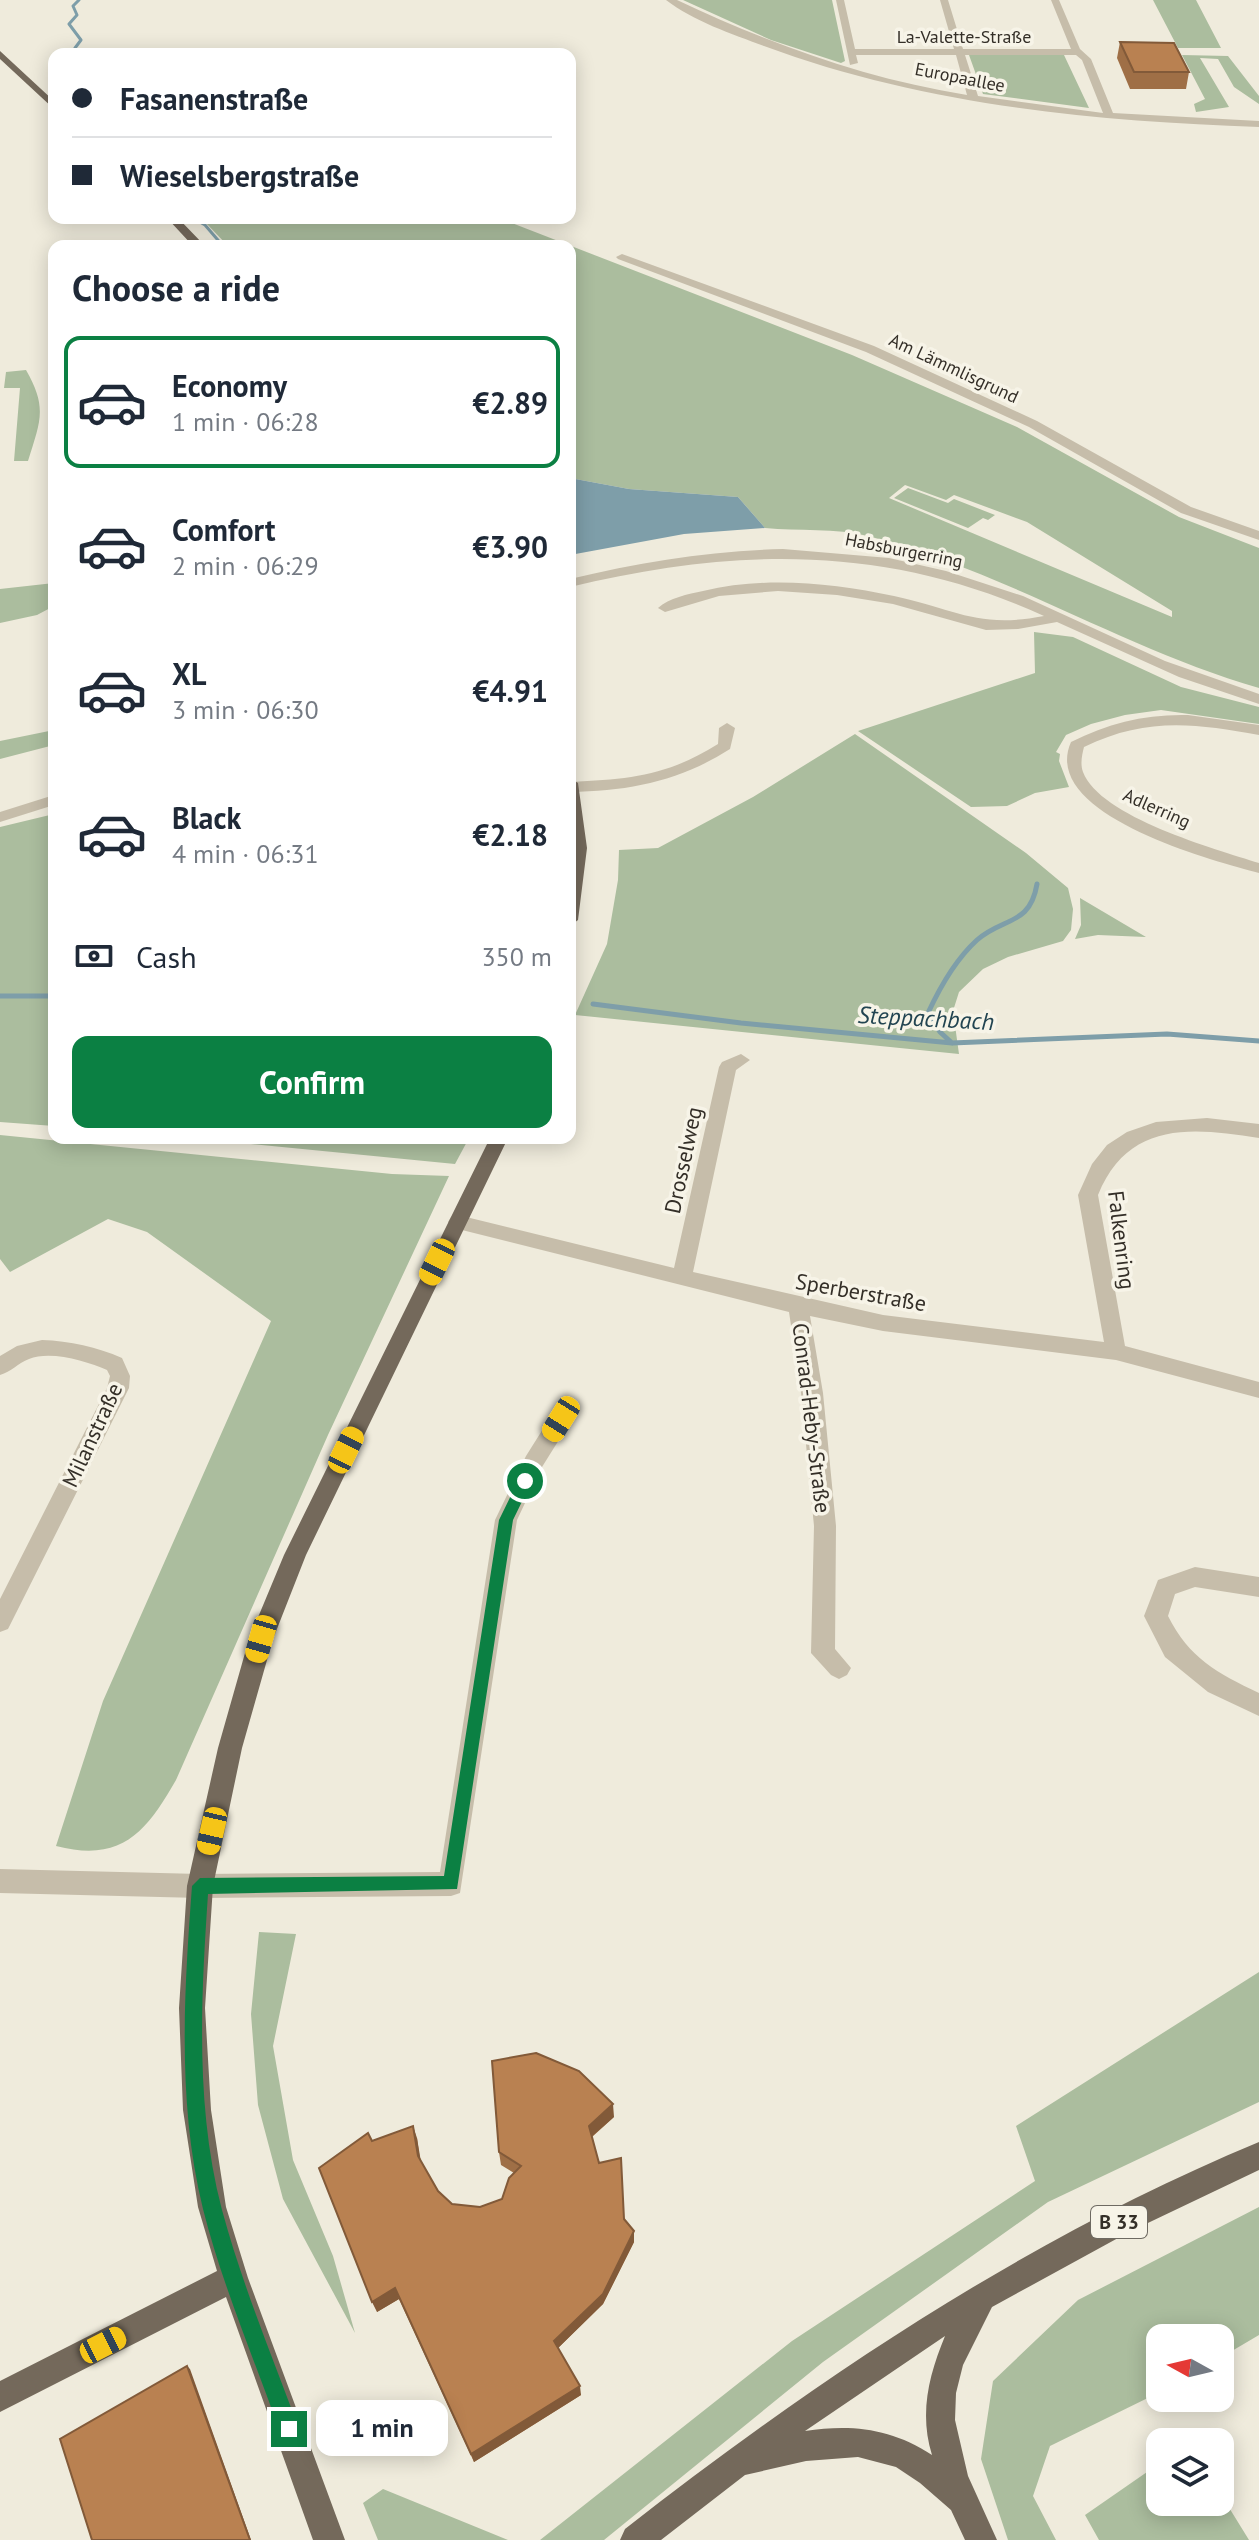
<!DOCTYPE html>
<html lang="en">
<head>
<meta charset="utf-8">
<style>
	:root { --surface:#fff; --page:#f6f6f7; --text:#1f2937; --muted:#747a83; --line:#e0e1e3; --accent:#0b8043 }
	body { margin:0; font-family:"PT Sans",sans-serif; background:var(--page); color:var(--text); height:100vh; display:flex; flex-direction:column; font-size:30px; white-space:nowrap }
	* { box-sizing:border-box; margin:0 }
	p { font-size:26px; color:var(--muted) }
	.icon { flex:none; width:44px; height:44px; fill:none; stroke:currentColor; stroke-width:2; stroke-linecap:round; stroke-linejoin:round }
	.map { position:relative; flex:1; overflow:hidden }
	.side { position:absolute; left:48px; top:240px; width:528px; height:904px; display:flex; flex-direction:column; background:var(--surface); border-radius:16px; box-shadow:0 4px 20px #0003 }
	.side>* { flex:none }
	.banner { position:absolute; left:48px; top:48px; width:528px; height:176px; border-radius:16px; box-shadow:0 4px 20px #0003; display:grid; align-content:center; height:176px; padding:0 24px; background:var(--surface) }
	.needle { width:52px; rotate:278deg }
	.fabs { position:absolute; left:1146px; top:2324px; display:grid; gap:16px }
	.fabs a { display:grid; place-items:center; width:88px; height:88px; border-radius:16px; background:var(--surface); box-shadow:0 4px 20px #0003; font-size:40px }
	.end { position:absolute; width:36px; height:36px; margin:-18px; border:10px solid #0b8043; background:#fff; box-shadow:0 0 0 4px #fff }
	.from { border-radius:50% }
	.bubble { position:absolute; height:56px; border-radius:16px; background:var(--surface); box-shadow:0 4px 20px #0003; font-size:26px; font-weight:600; line-height:56px; text-align:center }
	.car { position:absolute; width:24px; height:48px; margin:-24px -12px; border-radius:10px; box-shadow:0 0 6px 2px #0007; background:linear-gradient(#f5c518 24%,#345 0 40%,#f5c518 0 76%,#345 0 86%,#f5c518 0) }
	.banner b { display:flex; align-items:center; gap:28px; height:76px; font-size:30px }
	.banner b+b { border-top:2px solid var(--line) }
	.banner i { width:20px; height:20px; background:var(--text) }
	ul { padding:0; list-style:none }
	li { display:flex; align-items:center; gap:24px; height:132px; margin:0 16px 12px; padding:0 8px; border:4px solid transparent; border-radius:16px }
	li div { flex:1 }
	li b { display:block; font-size:30px }
	li em { font-style:normal; font-weight:600 }
	li.on { border-color:var(--accent) }
	li>.icon { width:72px; height:72px; stroke-width:1.5 }
	h2 { padding:0 24px; font-size:36px; line-height:96px }
	.pay { display:flex; align-items:center; gap:20px; height:88px; padding:0 24px; font-size:30px }
	.pay p { margin-inline-start:auto }
	.action { display:flex; gap:16px; margin-top:auto; padding:16px 24px }
	.action a { flex:1; height:92px; border-radius:16px; background:var(--accent); color:#fff; font-size:32px; font-weight:600; line-height:92px; text-align:center }
	.map>svg:first-child { display:block }
</style>
</head>
<body>
<div class="map">
<svg width="1259" height="2540" viewBox="0 0 1259 2540">
	<rect width="100%" height="100%" fill="#efebdc"/>
	<path fill="#abbd9e" fill-rule="evenodd" d="M 683,0 L 832,0 L 845,61 L 841,63 L 771,40 Z
		M 1153,0 L 1196,0 L 1221,48 L 1178,48 Z
		M 969,55 L 1064,55 L 1089,108 L 983,94 Z
		M 1182,55 L 1228,56 L 1259,96 L 1259,104 L 1234,87 L 1218,59 L 1200,58 L 1229,107 L 1196,112 L 1194,104 L 1205,99 Z
		M 197,218 L 499,218 L 852,355 L 1017,427 L 1179,517 L 1259,548 L 1259,688 C 1124,649 1004,571 868,536 C 836,528 798,531 765,528 L 738,497 L 629,489 L 570,478 L 570,246 L 228,246 L 205,222 ZM 905,485 L 946,500 L 954,495 L 1027,522 L 1172,611 L 1172,617 L 889,498 Z
		M 26,370 C 48,408 40,422 28,461 L 14,461 L 20,388 L 4,388 L 6,372 Z
		M 908,488 L 948,503 L 954,499 L 995,515 L 988,520 L 983,518 L 968,528 L 894,498 Z
		M 54,583 L 54,606 L 37,615 L 0,623 L 0,589 Z
		M 1034,632 L 1073,637 L 1181,687 L 1259,707 L 1259,724 L 1161,710 L 1125,715 L 1091,724 L 1066,735 L 1056,752 L 1060,754 L 1059,761 L 1069,787 L 1035,793 L 1007,806 L 971,807 L 858,731 L 1035,673 Z
		M 54,730 L 54,745 L 0,759 L 0,741 Z
		M 855,734 L 1026,853 L 1068,888 L 1073,909 L 1071,930 L 1063,941 L 1008,957 L 983,969 L 959,992 L 953,1011 L 959,1054 L 575,1015 L 607,944 L 618,880 L 619,850 L 658,848 L 753,797 Z
		M 54,814 L 54,1126 L 0,1122 L 0,827 Z
		M 1080,898 L 1146,937 L 1098,935 L 1075,939 L 1081,925 Z
		M 0,1135 L 392,1174 L 449,1176 L 328,1435 L 176,1780 C 146,1832 122,1863 56,1846 L 103,1701 L 271,1321 L 147,1232 L 108,1219 L 10,1272 L 0,1259 Z
		M 191,1138 L 469,1138 L 455,1164 Z
		M 259,1932 L 296,1934 L 273,2046 L 293,2160 L 333,2256 L 355,2333 L 283,2199 L 258,2105 L 251,2014 Z
		M 1259,1972 L 1259,2102 L 1048,2202 L 823,2362 L 604,2540 L 540,2540 L 792,2341 L 1035,2181 L 1016,2126 Z
		M 1259,2207 L 1259,2335 L 1220,2358 L 1220,2338 L 1160,2338 L 1160,2392 L 1050,2446 L 1033,2496 L 1056,2540 L 1008,2540 L 981,2459 L 993,2381 L 1078,2300 Z
		M 1160,2463 L 1160,2502 L 1220,2502 L 1220,2493 L 1249,2540 L 1099,2540 L 1085,2515 Z
		M 383,2489 L 508,2540 L 378,2540 L 363,2503 Z"/>
	<path fill="#7e9ea9" d="M 570,478 L 629,489 L 738,497 L 765,528 L 684,534 L 570,555 Z"/>
	<g fill="none" stroke-linecap="round" stroke-linejoin="round">
		<path stroke="#7e9ea9" stroke-width="3" d="M 75,48 L 81,40 L 69,24 L 77,15 L 73,6 L 79,0
			M 193,218 L 205,225 L 223,246"/>
		<path stroke="#7e9ea9" stroke-width="5" d="M 0,996 L 54,996
			M 593,1004 L 741,1023 L 952,1043 L 1167,1034 L 1259,1041
			M 952,1043 L 940,1032 L 928,1013 C 940,987 955,960 977,940 C 1003,917 1030,926 1037,884"/>
		<path fill="#c6bdaa" fill-rule="evenodd" d="M 666,0 L 677,0 C 770,44 866,79 967,95 L 956,55 L 856,55 L 858,63 L 850,65 L 836,0 L 844,0 L 855,49 L 954,49 L 940,0 L 948,0 L 963,49 L 1071,49 L 1051,0 L 1059,0 L 1080,49 L 1091,59 L 1113,113 L 1259,121 L 1259,127 C 1091,121 923,105 764,46 C 732,34 693,21 666,0 ZM 965,55 L 1076,55 L 1082,60 L 1103,113 L 978,96 Z
			M 622,254 L 874,346 L 1037,421 L 1191,507 L 1259,531 L 1259,540 L 1181,513 L 1029,427 L 866,352 L 618,259 L 616,257 Z
			M 783,549 L 889,558 L 946,571 L 1023,596 L 1165,661 L 1259,694 L 1259,704 L 1179,677 L 1057,622 L 1018,629 L 986,630 L 893,604 L 837,595 L 778,591 L 719,596 L 665,612 L 658,608 C 669,598 688,594 703,591 C 765,576 832,583 894,596 C 955,609 977,629 1044,616 C 887,544 734,547 570,587 L 570,579 C 641,562 710,551 783,549 Z
			M 1188,715 L 1259,725 L 1259,735 C 1194,723 1145,717 1084,747 C 1082,755 1080,764 1083,772 C 1100,817 1215,849 1259,863 L 1259,873 C 1210,860 1039,814 1071,742 C 1109,723 1145,714 1188,715 Z
			M 727,723 L 735,728 L 730,749 C 680,781 630,791 570,792 L 571,782 C 630,779 667,776 718,744 L 719,728 Z
			M 54,795 L 54,805 L 0,822 L 0,812 Z
			M 741,1054 L 750,1060 L 736,1070 L 693,1272 L 883,1315 L 1104,1342 L 1078,1195 L 1092,1164 L 1107,1145 L 1127,1132 L 1156,1122 L 1207,1118 L 1259,1124 L 1259,1138 C 1191,1127 1128,1121 1098,1195 L 1125,1346 L 1259,1382 L 1259,1398 L 1116,1360 L 883,1331 L 810,1316 L 823,1393 L 836,1526 L 835,1649 L 851,1668 L 847,1675 L 839,1679 L 831,1675 L 811,1653 L 814,1526 L 801,1393 L 789,1312 L 458,1229 L 451,1227 L 448,1222 L 451,1217 L 458,1215 L 674,1268 L 719,1067 L 722,1062 Z
			M 42,1340 C 70,1341 97,1347 122,1358 L 130,1376 L 129,1388 L 8,1629 L 0,1632 L 0,1599 L 107,1388 L 110,1376 L 107,1370 C 87,1361 50,1350 29,1359 C 18,1363 11,1372 0,1375 L 0,1356 L 17,1346 Z
			M 561,1410 L 569,1413 L 572,1419 L 542,1467 L 517,1520 L 460,1893 L 451,1896 L 200,1898 L 0,1893 L 0,1869 L 200,1874 L 440,1872 L 495,1520 L 526,1456 L 553,1413 Z
			M 1195,1567 L 1259,1577 L 1259,1597 L 1195,1587 L 1175,1594 L 1168,1616 C 1189,1658 1217,1673 1259,1693 L 1259,1716 L 1208,1692 L 1165,1657 L 1144,1616 L 1158,1580 Z"/>
		<path fill="#74695b" fill-rule="evenodd" d="M 0,51 L 54,101 L 54,109 L 0,59 Z
			M 167,218 L 178,218 L 205,246 L 193,246 Z
			M 570,778 L 578,783 L 587,848 L 578,920 L 570,926 Z
			M 490,1138 L 508,1138 L 306,1555 L 273,1639 L 242,1748 L 213,1886 L 205,2008 L 211,2110 L 226,2207 L 248,2278 L 345,2540 L 313,2540 L 226,2297 L 0,2412 L 0,2381 L 217,2271 L 198,2207 L 183,2110 L 179,2008 L 187,1886 L 218,1748 L 249,1639 L 284,1555 Z
			M 1259,2142 L 1259,2170 L 1129,2232 L 992,2307 L 963,2365 L 956,2393 L 955,2420 L 968,2476 L 997,2540 L 965,2540 L 951,2510 L 920,2483 L 896,2467 L 858,2457 L 806,2461 L 745,2475 L 661,2540 L 620,2540 L 625,2529 C 821,2376 1028,2238 1259,2142 ZM 945,2336 C 929,2375 919,2413 932,2455 C 891,2428 851,2424 805,2431 Z"/>
	</g>
	<path fill="#9f6f46" d="M 1120,42 L 1189,72 L 1186,89 L 1130,89 L 1117,58 Z
		M 614,2117 L 592,2137 L 599,2163 L 624,2219 L 634,2231 L 634,2242 L 603,2304 L 558,2348 L 581,2395 L 474,2462 L 399,2299 L 377,2312 L 372,2141 L 417,2138 L 420,2160 L 438,2191 L 452,2204 L 480,2207 L 502,2199 L 514,2173 L 501,2165 L 499,2152 Z"/>
	<path fill="#825a39" d="M 613,2104 L 614,2117 L 589,2139 L 589,2126 Z
		M 413,2126 L 417,2138 L 422,2168 L 418,2156 Z
		M 634,2231 L 634,2242 L 603,2304 L 555,2351 L 554,2341 Z
		M 395,2288 L 399,2299 L 377,2312 L 372,2302 Z
		M 187,2366 L 190,2369 L 251,2540 L 250,2540 Z
		M 580,2386 L 581,2395 L 474,2462 L 471,2454 Z"/>
	<path fill="#b98151" stroke="#825a39" stroke-width="2" d="M 1120,42 L 1174,43 L 1189,72 L 1134,72 Z
		M 536,2053 L 579,2071 L 613,2104 L 589,2126 L 599,2163 L 621,2158 L 624,2219 L 634,2231 L 603,2294 L 554,2341 L 580,2386 L 471,2454 L 395,2288 L 372,2302 L 319,2168 L 368,2133 L 372,2141 L 413,2126 L 418,2156 L 438,2191 L 452,2204 L 480,2207 L 502,2199 L 509,2178 L 521,2166 L 499,2152 L 492,2061 Z
		M 187,2366 L 250,2540 L 92,2540 L 60,2439 Z"/>
	<path fill="#0b8043" d="M 525,1475 L 532,1481 L 513,1520 L 457,1889 L 208,1894 C 201,1998 195,2107 222,2210 C 242,2284 272,2356 299,2429 L 296,2436 L 289,2439 L 282,2436 L 279,2429 C 253,2356 222,2284 203,2209 C 177,2103 184,1993 192,1886 L 200,1878 L 444,1876 L 499,1520 L 520,1477 Z"/>
	<g text-anchor="middle" dominant-baseline="central" stroke-width="7" stroke-linejoin="round" paint-order="stroke">
		<g font-size="18" fill="#342f28" stroke="#f7f4e8">
			<text x="964" y="36">La-Valette-Straße</text>
			<text transform="translate(960 77) rotate(11)">Europaallee</text>
			<text transform="translate(954 368) rotate(25)">Am Lämmlisgrund</text>
			<text transform="translate(904 550) rotate(11)">Habsburgerring</text>
			<text transform="translate(1157 808) rotate(24)">Adlerring</text>
		</g>
		<rect fill="#f7f4e8" stroke="#6e6a62" stroke-width="2" x="1091" y="2206" width="56" height="32" rx="6"/>
		<g font-size="20" font-weight="bold" fill="#342f28">
			<text x="1119" y="2222">B 33</text>
		</g>
		<g font-size="22" fill="#342f28" stroke="#f7f4e8">
			<text transform="translate(683 1160) rotate(-78)">Drosselweg</text>
			<text transform="translate(1122 1240) rotate(83)">Falkenring</text>
			<text transform="translate(861 1292) rotate(10)">Sperberstraße</text>
			<text transform="translate(812 1418) rotate(83)">Conrad-Heby-Straße</text>
			<text transform="translate(92 1435) rotate(-65)">Milanstraße</text>
		</g>
		<g font-size="24" font-style="italic" fill="#224451" stroke="#f7f4e8">
			<text transform="translate(926 1018) rotate(3)">Steppachbach</text>
		</g>
	</g>
</svg>
<div class="fabs">
<a><svg class="needle" viewBox="-14 -14 28 28"><path d="M0-13l5 13h-10z" fill="#e53935"/><path d="M0 13l5-13h-10z" fill="#747a83"/></svg></a>
<a><svg class="icon" aria-label="layers" viewBox="0 0 24 24"><path d="M12 4l9 5-9 5-9-5zM3 14l9 5 9-5"/></svg></a>
</div>
<i class="end from" style="left:525px;top:1481px"></i>
<i class="end" style="left:289px;top:2429px"></i>
<div class="bubble" style="left:316px;top:2400px;width:132px">1 min</div>
<i class="car" style="left:437px;top:1262px;rotate:206deg"></i>
<i class="car" style="left:561px;top:1419px;rotate:212deg"></i>
<i class="car" style="left:346px;top:1450px;rotate:26deg"></i>
<i class="car" style="left:261px;top:1639px;rotate:196deg"></i>
<i class="car" style="left:212px;top:1831px;rotate:193deg"></i>
<i class="car" style="left:103px;top:2345px;rotate:63deg"></i>
<div class="banner">
<b><i class="from"></i>Fasanenstraße</b>
<b><i></i>Wieselsbergstraße</b>
</div>
<section class="side">
<h2>Choose a ride</h2>
<ul>
<li class="on"><svg class="icon" aria-label="car" viewBox="0 0 24 24"><path d="M5 17H2v-5l4-1 3-4h7l3 4 3 1v5h-3M9 17h6M6 11h13"/><circle cx="7" cy="17" r="2"/><circle cx="17" cy="17" r="2"/></svg><div><b>Economy</b><p>1 min · 06:28</p></div><em>€2.89</em></li>
<li><svg class="icon" aria-label="car" viewBox="0 0 24 24"><path d="M5 17H2v-5l4-1 3-4h7l3 4 3 1v5h-3M9 17h6M6 11h13"/><circle cx="7" cy="17" r="2"/><circle cx="17" cy="17" r="2"/></svg><div><b>Comfort</b><p>2 min · 06:29</p></div><em>€3.90</em></li>
<li><svg class="icon" aria-label="car" viewBox="0 0 24 24"><path d="M5 17H2v-5l4-1 3-4h7l3 4 3 1v5h-3M9 17h6M6 11h13"/><circle cx="7" cy="17" r="2"/><circle cx="17" cy="17" r="2"/></svg><div><b>XL</b><p>3 min · 06:30</p></div><em>€4.91</em></li>
<li><svg class="icon" aria-label="car" viewBox="0 0 24 24"><path d="M5 17H2v-5l4-1 3-4h7l3 4 3 1v5h-3M9 17h6M6 11h13"/><circle cx="7" cy="17" r="2"/><circle cx="17" cy="17" r="2"/></svg><div><b>Black</b><p>4 min · 06:31</p></div><em>€2.18</em></li>
</ul>
<div class="pay"><svg class="icon" aria-label="cash" viewBox="0 0 24 24"><path d="M3 7h18v10H3z"/><circle cx="12" cy="12" r="2"/></svg>Cash<p>350 m</p></div>
<div class="action"><a>Confirm</a></div>
</section>
</div>
</body>
</html>
